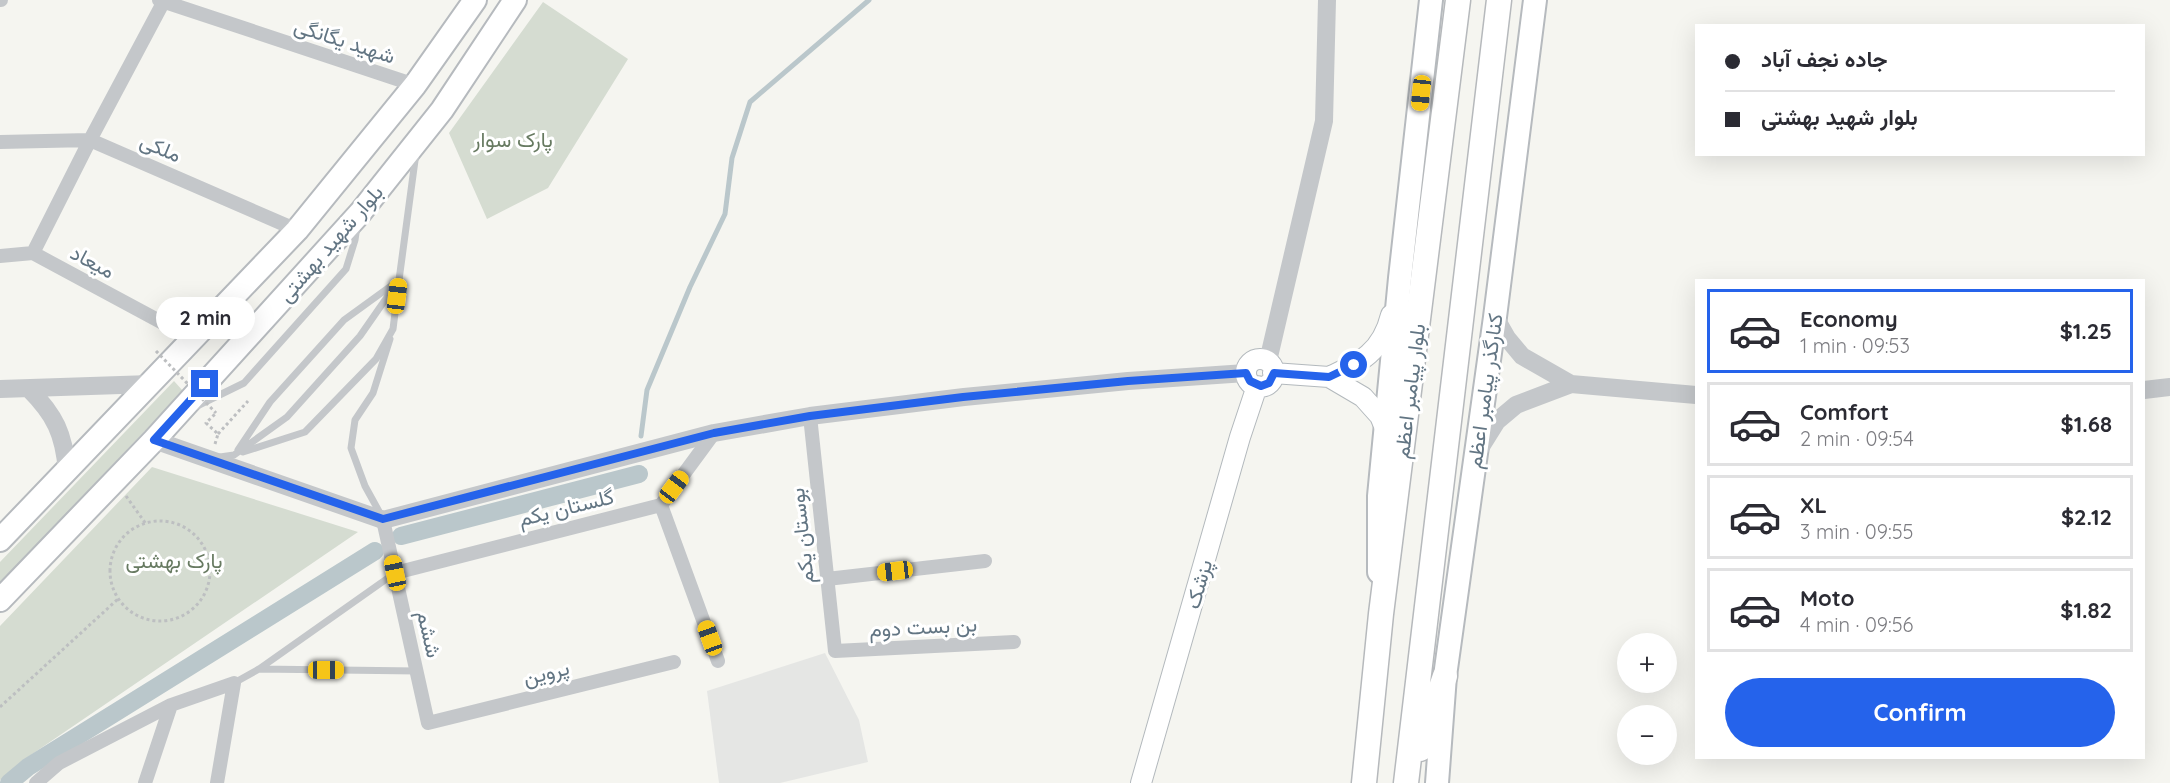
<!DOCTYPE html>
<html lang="en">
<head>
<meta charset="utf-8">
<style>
	:root { --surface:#fff; --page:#f7f7f7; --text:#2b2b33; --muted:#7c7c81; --line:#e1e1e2; --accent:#2563eb }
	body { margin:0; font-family:Quicksand,Vazirmatn,sans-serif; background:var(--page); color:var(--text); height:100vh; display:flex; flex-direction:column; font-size:22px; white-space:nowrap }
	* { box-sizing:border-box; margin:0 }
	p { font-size:20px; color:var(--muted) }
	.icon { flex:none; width:33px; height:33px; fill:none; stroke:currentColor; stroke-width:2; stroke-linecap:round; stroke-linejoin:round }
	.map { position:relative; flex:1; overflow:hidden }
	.drawer { position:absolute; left:1695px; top:279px; width:450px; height:480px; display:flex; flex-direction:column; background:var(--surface); border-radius:0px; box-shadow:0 6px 24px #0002 }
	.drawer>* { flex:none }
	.guide { position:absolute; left:1695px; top:24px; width:450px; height:132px; border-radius:0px; box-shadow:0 6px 24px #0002; display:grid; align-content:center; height:132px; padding:0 30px; background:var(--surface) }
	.controls { position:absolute; left:1617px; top:633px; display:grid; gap:12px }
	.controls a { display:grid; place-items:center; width:60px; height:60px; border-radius:50%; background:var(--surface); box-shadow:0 6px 24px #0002; font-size:30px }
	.end { position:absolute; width:27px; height:27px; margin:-14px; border:8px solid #2563eb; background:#fff; box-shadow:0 0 0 3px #fff }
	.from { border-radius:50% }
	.bubble { position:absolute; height:42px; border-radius:21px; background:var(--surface); box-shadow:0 6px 24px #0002; font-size:20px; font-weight:700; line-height:42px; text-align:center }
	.car { position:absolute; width:18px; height:36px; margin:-18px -9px; border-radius:8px; box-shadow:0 0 4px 2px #0007; background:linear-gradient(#f5c518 24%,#345 0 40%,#f5c518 0 76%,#345 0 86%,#f5c518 0) }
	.guide b { display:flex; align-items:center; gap:21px; height:57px; font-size:22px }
	.guide b+b { border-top:2px solid var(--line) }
	.guide i { width:15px; height:15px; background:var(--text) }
	ul { padding:10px 0 0; list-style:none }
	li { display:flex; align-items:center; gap:18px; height:84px; margin:0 12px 9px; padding:0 18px; border:3px solid var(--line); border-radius:0px }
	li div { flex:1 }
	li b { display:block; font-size:22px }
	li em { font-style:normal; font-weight:700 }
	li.selected { border-color:var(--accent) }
	li>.icon { width:54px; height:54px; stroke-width:1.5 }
	.action { display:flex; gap:12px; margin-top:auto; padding:12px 30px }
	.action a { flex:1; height:69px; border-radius:36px; background:var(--accent); color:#fff; font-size:24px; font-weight:700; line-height:69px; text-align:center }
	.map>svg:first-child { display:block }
</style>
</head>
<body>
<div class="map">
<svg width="2170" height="783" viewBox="0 0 2170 783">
	<rect width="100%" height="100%" fill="#f5f5f0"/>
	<path fill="#e5e6e4" d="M 825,653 L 859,720 L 868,762 L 780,783 L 719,783 L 707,691 Z"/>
	<path fill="#d5dcd1" d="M 543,2 L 628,59 L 548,188 L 487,219 L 449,133 Z
		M 174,381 L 183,391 L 0,583 L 0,562 Z
		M 152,467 L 358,532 L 22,761 L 0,780 L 0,626 Z"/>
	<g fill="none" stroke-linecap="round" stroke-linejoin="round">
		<path stroke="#bac7cb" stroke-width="5" d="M 641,436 L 647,390 L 690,287 L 725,214 L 732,158 L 750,102 L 869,0
			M 639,474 L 639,468"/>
		<path stroke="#bac7cb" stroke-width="18" d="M 401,536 L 639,474
			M 9,783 L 28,767 L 375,551"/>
		<defs>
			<path id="secondary" d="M1246 373a14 14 0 1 1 28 0a14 14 0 1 1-28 0Z
				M 1273,373 L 1329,377 L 1363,397 L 1380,416 L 1385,428
				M 1329,377 C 1361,362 1382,352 1391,315
				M 1141,783 L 1240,437 L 1257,386"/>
			<path id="primary" d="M 0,540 L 297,230 L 415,85 L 475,0
				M 1379,572 L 1379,496 L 1400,278 L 1431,0
				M 0,600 L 154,440 L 360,213 L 442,110 L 515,0
				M 1437,783 L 1445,676 L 1495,317 L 1535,0"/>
			<path id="trunk" d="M 1420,749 L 1445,676
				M 1364,783 L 1381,614 L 1458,0
				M 1406,783 L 1499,0"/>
		</defs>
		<use href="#secondary" stroke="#b3b9bd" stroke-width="22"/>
		<use href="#primary" stroke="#b6babe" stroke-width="26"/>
		<use href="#trunk" stroke="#b6b9bc" stroke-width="27"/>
		<path stroke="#bdbfc1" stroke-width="3" stroke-dasharray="3 3" stroke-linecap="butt" d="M 218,434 L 248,401
			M 215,444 L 218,434 L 206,423 L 216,413
			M 126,496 L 146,524
			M110 571a50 50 0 1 1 100 0a50 50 0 1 1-100 0Z
			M 0,707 L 118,599"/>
		<path stroke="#c4c7ca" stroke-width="7" d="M 197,406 L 244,383 L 346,269 L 355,240 L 357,226
			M 238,450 L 270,402 L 344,320 L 395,283
			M 243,452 L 305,432 L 376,359 L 393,329 L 399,281
			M 220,457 L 234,455 L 287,417 L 360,336 L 399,280 L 416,153
			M 381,515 L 365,486 L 351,448 L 355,420 L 373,393 L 390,339
			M 259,669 L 417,671
			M 234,683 L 259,669 L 395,573"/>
		<path stroke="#c4c7ca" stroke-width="14" d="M 0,0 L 1,0
			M 159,0 L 415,85
			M 0,142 L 90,140 L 297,230
			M 33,253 L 90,140 L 164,1
			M 0,256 L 33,253 L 163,323
			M 810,416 L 835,651 L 1014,642
			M 661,505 L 718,661
			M 383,520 L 428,723 L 674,662
			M 395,573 L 661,505 L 714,433
			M 827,579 L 985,561
			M 36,783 L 59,763 L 171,705 L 234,683 L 217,783
			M 145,783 L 171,705"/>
		<path stroke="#c4c7ca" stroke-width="18" d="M 1495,317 L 1507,338 L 1522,356 L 1571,384
			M 1268,361 L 1324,121 L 1327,0
			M 0,389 L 151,384
			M 29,389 C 55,415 64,434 67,471
			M 2144,390 L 2170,387
			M 154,440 L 383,520 L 714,433 L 810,416 L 964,397 L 1128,381 L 1246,373
			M 1477,453 L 1497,421 L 1516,405 L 1571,384 L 1696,395"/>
		<use href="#secondary" stroke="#fff" stroke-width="20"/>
		<use href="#primary" stroke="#fff" stroke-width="22"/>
		<use href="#trunk" stroke="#fff" stroke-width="24"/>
		<path stroke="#bdbfc1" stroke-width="3" stroke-dasharray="3 3" stroke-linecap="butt" d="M 156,351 L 216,413"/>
	</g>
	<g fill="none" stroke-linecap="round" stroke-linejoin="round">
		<path stroke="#2563eb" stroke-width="8" d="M 205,384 L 154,440 L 383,519 L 714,433 L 810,416 L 963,397 L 1128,381 L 1246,373 L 1250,381 L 1261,386 L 1269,383 L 1274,373 L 1329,377 L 1354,365"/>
	</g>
	<g text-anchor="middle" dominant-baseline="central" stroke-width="6" stroke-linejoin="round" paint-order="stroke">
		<g font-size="21" fill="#627583" stroke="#fff">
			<text transform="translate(345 40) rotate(18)">شهید یگانگی</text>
			<text transform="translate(161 147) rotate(23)">ملکی</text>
			<text transform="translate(330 243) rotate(-49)">بلوار شهید بهشتی</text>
			<text transform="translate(93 261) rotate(28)">میعاد</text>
			<text transform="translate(1409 391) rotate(-83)">بلوار پیامبر اعظم</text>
			<text transform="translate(1484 391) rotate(-82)">کنارگذر پیامبر اعظم</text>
			<text transform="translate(566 507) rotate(-14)">گلستان یکم</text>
			<text transform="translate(801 536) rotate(-96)">بوستان یکم</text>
			<text transform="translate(1198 584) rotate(-74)">پزشک</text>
			<text transform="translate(923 626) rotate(-3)">بن بست دوم</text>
			<text transform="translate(430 634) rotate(77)">ششم</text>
			<text transform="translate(546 672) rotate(-14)">پروین</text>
		</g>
		<g font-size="21" fill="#677a61" stroke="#fff">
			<text x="513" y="139">پارک سوار</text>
			<text x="174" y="560">پارک بهشتی</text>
		</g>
	</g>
</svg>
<div class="controls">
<a>+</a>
<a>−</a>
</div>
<i class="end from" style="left:1354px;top:365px"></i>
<i class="end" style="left:205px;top:384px"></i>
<div class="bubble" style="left:156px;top:297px;width:99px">2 min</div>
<i class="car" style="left:1421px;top:93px;rotate:186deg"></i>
<i class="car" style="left:397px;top:296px;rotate:7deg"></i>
<i class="car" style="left:674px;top:487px;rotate:37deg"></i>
<i class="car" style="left:895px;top:571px;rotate:263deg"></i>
<i class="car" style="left:395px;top:573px;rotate:348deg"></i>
<i class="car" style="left:710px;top:638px;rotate:340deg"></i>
<i class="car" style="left:326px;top:670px;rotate:90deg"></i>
<div class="guide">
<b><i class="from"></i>جاده نجف آباد</b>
<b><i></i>بلوار شهید بهشتی</b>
</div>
<section class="drawer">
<ul>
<li class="selected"><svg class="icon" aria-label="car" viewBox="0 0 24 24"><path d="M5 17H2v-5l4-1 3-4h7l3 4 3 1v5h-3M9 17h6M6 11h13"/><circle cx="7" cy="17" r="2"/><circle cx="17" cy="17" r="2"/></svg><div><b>Economy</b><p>1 min · 09:53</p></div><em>$1.25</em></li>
<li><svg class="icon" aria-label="car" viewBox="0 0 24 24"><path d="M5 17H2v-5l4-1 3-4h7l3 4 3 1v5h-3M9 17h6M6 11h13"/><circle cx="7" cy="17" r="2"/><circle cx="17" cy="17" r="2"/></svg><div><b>Comfort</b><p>2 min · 09:54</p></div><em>$1.68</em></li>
<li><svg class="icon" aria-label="car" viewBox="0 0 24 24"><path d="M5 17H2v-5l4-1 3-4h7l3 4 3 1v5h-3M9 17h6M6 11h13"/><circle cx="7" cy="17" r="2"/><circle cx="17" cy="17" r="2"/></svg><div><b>XL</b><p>3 min · 09:55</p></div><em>$2.12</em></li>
<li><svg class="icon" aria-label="car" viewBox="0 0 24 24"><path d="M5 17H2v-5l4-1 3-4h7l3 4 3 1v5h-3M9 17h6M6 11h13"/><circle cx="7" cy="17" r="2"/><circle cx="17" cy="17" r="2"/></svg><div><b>Moto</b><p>4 min · 09:56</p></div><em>$1.82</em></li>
</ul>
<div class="action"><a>Confirm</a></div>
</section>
</div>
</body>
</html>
